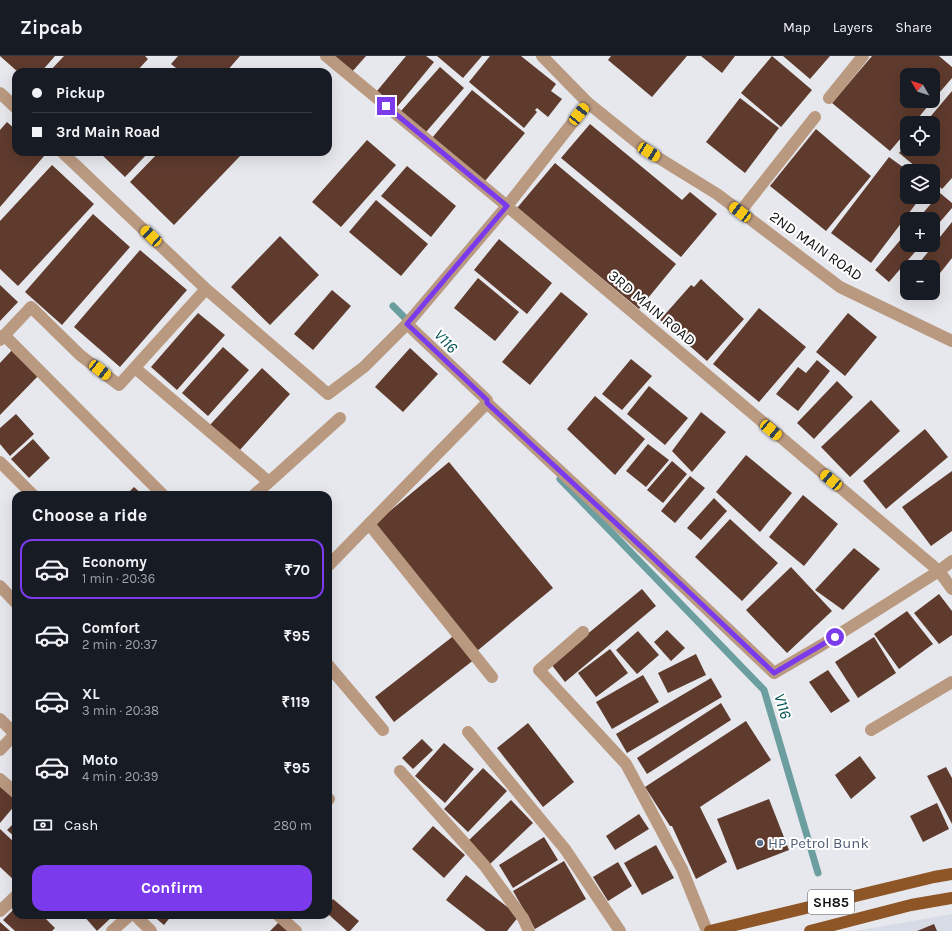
<!DOCTYPE html>
<html lang="en">
<head>
<meta charset="utf-8">
<style>
	:root { --surface:#171b24; --page:#20242c; --text:#f1f3f6; --muted:#9ea1a6; --line:#363941; --accent:#7c3aed }
	body { margin:0; font-family:Karla,sans-serif; background:var(--page); color:var(--text); height:100vh; display:flex; flex-direction:column; font-size:15px; white-space:nowrap }
	* { box-sizing:border-box; margin:0 }
	p { font-size:13px; color:var(--muted) }
	.icon { flex:none; width:22px; height:22px; fill:none; stroke:currentColor; stroke-width:2; stroke-linecap:round; stroke-linejoin:round }
	.map { position:relative; flex:1; overflow:hidden }
	.sheet { position:absolute; left:12px; top:435px; width:320px; height:428px; display:flex; flex-direction:column; background:var(--surface); border-radius:12px; box-shadow:0 4px 16px #0002 }
	.sheet>* { flex:none }
	.guide { position:absolute; left:12px; top:12px; width:320px; height:88px; border-radius:12px; box-shadow:0 4px 16px #0002; display:grid; align-content:center; height:88px; padding:0 20px; background:var(--surface) }
	.needle { width:26px; rotate:309deg }
	.controls { position:absolute; left:900px; top:12px; display:grid; gap:8px }
	.controls a { display:grid; place-items:center; width:40px; height:40px; border-radius:8px; background:var(--surface); box-shadow:0 4px 16px #0002; font-size:20px }
	.end { position:absolute; width:18px; height:18px; margin:-9px; border:5px solid #7c3aed; background:#fff; box-shadow:0 0 0 2px #fff }
	.from { border-radius:50% }
	.car { position:absolute; width:12px; height:24px; margin:-12px -6px; border-radius:5px; box-shadow:0 0 3px 1px #0007; background:linear-gradient(#f5c518 24%,#345 0 40%,#f5c518 0 76%,#345 0 86%,#f5c518 0) }
	.guide b { display:flex; align-items:center; gap:14px; height:38px; font-size:15px }
	.guide b+b { border-top:1px solid var(--line) }
	.guide i { width:10px; height:10px; background:var(--text) }
	ul { padding:0; list-style:none }
	li { display:flex; align-items:center; gap:12px; height:60px; margin:0 8px 6px; padding:0 12px; border:2px solid transparent; border-radius:12px }
	li div { flex:1 }
	li b { display:block; font-size:15px }
	li em { font-style:normal; font-weight:700 }
	li.on { border-color:var(--accent) }
	li>.icon { width:36px; height:36px; stroke-width:1.5 }
	h2 { padding:0 20px; font-size:18px; line-height:48px }
	.pay { display:flex; align-items:center; gap:10px; height:44px; padding:0 20px; font-size:15px }
	.pay p { margin-inline-start:auto }
	.button { display:flex; gap:8px; margin-top:auto; padding:8px 20px }
	.button a { flex:1; height:46px; border-radius:12px; background:var(--accent); color:#fff; font-size:16px; font-weight:700; line-height:46px; text-align:center }
	header { display:flex; align-items:center; gap:24px; box-sizing:border-box; height:56px; padding:0 20px; background:var(--surface); border-bottom:1px solid var(--line) }
	header strong { font-size:19px }
	nav { display:flex; gap:22px; margin-inline-start:auto; font-size:14px }
	.map>svg:first-child { display:block }
</style>
</head>
<body>
<header>
<strong>Zipcab</strong>
<nav><a>Map</a><a>Layers</a><a>Share</a></nav>
</header>
<div class="map">
<svg width="952" height="875" viewBox="0 0 952 875">
	<rect width="100%" height="100%" fill="#e6e8ed"/>
	<path fill="#d6dbe6" d="M 952,858 L 952,875 L 855,875 Z"/>
	<g fill="none" stroke-linecap="round" stroke-linejoin="round">
		<path stroke="#6a9e9f" stroke-width="7" d="M 393,250 L 411,268
			M 560,423 L 764,634 L 818,817"/>
	</g>
	<path fill="#5f3b2e" d="M 0,0 L 55,0 L 41,16 L 18,16 Z
		M 64,0 L 145,0 L 148,3 L 136,16 L 49,16 Z
		M 178,0 L 240,0 L 226,16 L 181,16 L 171,8 Z
		M 331,0 L 366,0 L 351,17 Z
		M 406,0 L 426,0 L 434,6 L 397,51 L 377,35 Z
		M 437,0 L 482,0 L 463,22 Z
		M 490,0 L 521,0 L 556,28 L 551,35 L 562,43 L 548,61 L 537,52 L 535,54 L 537,56 L 524,72 L 469,26 Z
		M 611,0 L 687,0 L 652,41 L 608,4 Z
		M 701,0 L 735,0 L 722,17 Z
		M 772,0 L 812,34 L 781,71 L 741,37 Z
		M 783,0 L 830,0 L 810,23 Z
		M 872,0 L 939,0 L 952,11 L 952,22 L 933,44 L 933,19 L 907,19 L 907,45 L 932,45 L 914,67 L 907,67 L 907,75 L 890,95 L 832,47 Z
		M 440,11 L 464,32 L 426,76 L 401,55 Z
		M 472,34 L 525,77 L 485,125 L 432,82 Z
		M 952,35 L 952,122 L 942,133 L 933,125 L 933,115 L 921,115 L 899,97 L 907,88 L 907,93 L 933,93 L 933,67 L 925,67 Z
		M 740,42 L 779,72 L 745,117 L 706,86 Z
		M 7,66 L 16,74 L 16,96 L 42,96 L 45,99 L 0,151 L 0,74 Z
		M 590,68 L 682,144 L 690,136 L 717,158 L 681,201 L 561,102 Z
		M 816,73 L 871,120 L 826,175 L 770,130 Z
		M 367,84 L 396,109 L 341,171 L 312,146 Z
		M 99,96 L 149,96 L 125,121 Z
		M 159,96 L 238,96 L 241,99 L 174,169 L 130,126 Z
		M 889,101 L 907,114 L 907,141 L 921,141 L 871,207 L 831,177 Z
		M 555,107 L 676,208 L 639,253 L 517,152 Z
		M 52,109 L 94,148 L 18,230 L 0,213 L 0,165 Z
		M 407,110 L 456,150 L 431,181 L 381,140 Z
		M 940,137 L 952,147 L 952,152 L 933,174 L 933,163 L 918,163 Z
		M 376,144 L 428,188 L 401,220 L 349,176 Z
		M 93,158 L 130,191 L 62,269 L 25,236 Z
		M 952,166 L 952,202 L 933,226 L 933,211 L 916,211 Z
		M 907,176 L 907,189 L 921,189 L 889,226 L 875,214 Z
		M 280,180 L 319,219 L 270,269 L 231,231 Z
		M 499,183 L 552,227 L 527,258 L 474,214 Z
		M 140,194 L 187,234 L 120,311 L 74,271 Z
		M 478,222 L 519,256 L 495,285 L 454,252 Z
		M 701,223 L 744,263 L 707,305 L 660,264 L 691,229 L 694,231 Z
		M 0,229 L 18,246 L 0,265 Z
		M 332,234 L 351,250 L 313,294 L 294,278 Z
		M 561,236 L 588,258 L 530,329 L 502,306 Z
		M 759,252 L 806,291 L 759,346 L 713,308 Z
		M 198,257 L 225,279 L 177,334 L 151,311 Z
		M 848,257 L 877,281 L 845,320 L 816,296 Z
		M 223,291 L 249,314 L 208,360 L 182,337 Z
		M 410,292 L 438,318 L 403,356 L 375,331 Z
		M 13,293 L 39,319 L 0,359 L 0,307 Z
		M 631,303 L 652,320 L 622,354 L 602,338 Z
		M 817,304 L 830,315 L 798,355 L 776,338 L 798,311 L 806,317 Z
		M 262,312 L 290,338 L 239,395 L 210,369 Z
		M 837,325 L 853,341 L 814,383 L 797,367 Z
		M 649,330 L 688,362 L 665,389 L 627,358 Z
		M 595,340 L 645,383 L 615,419 L 567,373 Z
		M 871,344 L 900,375 L 850,421 L 821,391 Z
		M 701,356 L 726,376 L 692,416 L 672,395 Z
		M 16,358 L 34,378 L 10,400 L 0,388 L 0,372 Z
		M 925,373 L 948,401 L 886,453 L 863,425 Z
		M 33,383 L 50,402 L 29,422 L 11,403 Z
		M 648,388 L 669,404 L 646,431 L 626,415 Z
		M 746,399 L 792,437 L 760,476 L 716,436 Z
		M 672,405 L 687,418 L 663,447 L 647,434 Z
		M 449,406 L 553,532 L 477,595 L 373,469 Z
		M 952,415 L 952,475 L 931,490 L 902,451 Z
		M 690,420 L 705,432 L 675,467 L 661,455 Z
		M 134,431 L 143,439 L 126,439 Z
		M 803,439 L 838,468 L 804,510 L 769,481 Z
		M 714,442 L 727,455 L 701,484 L 687,472 Z
		M 730,463 L 778,507 L 742,545 L 695,501 Z
		M 854,492 L 880,513 L 843,554 L 815,534 Z
		M 791,511 L 832,555 L 787,597 L 746,554 Z
		M 642,533 L 656,550 L 565,626 L 551,608 Z
		M 939,538 L 952,555 L 952,579 L 939,588 L 914,557 Z
		M 907,555 L 933,588 L 899,613 L 874,578 Z
		M 667,574 L 685,592 L 671,605 L 654,586 Z
		M 638,575 L 659,599 L 637,618 L 616,594 Z
		M 456,578 L 475,603 L 394,666 L 375,641 Z
		M 874,581 L 896,617 L 858,642 L 835,606 Z
		M 610,593 L 628,617 L 596,641 L 578,617 Z
		M 696,598 L 706,619 L 668,637 L 658,617 Z
		M 828,614 L 850,645 L 831,657 L 809,626 Z
		M 643,619 L 659,646 L 612,673 L 596,646 Z
		M 711,622 L 722,641 L 627,697 L 616,678 Z
		M 721,647 L 731,664 L 647,718 L 637,702 Z
		M 746,665 L 771,704 L 700,751 L 727,806 L 696,823 L 672,770 L 670,770 L 645,731 Z
		M 528,667 L 574,726 L 543,751 L 497,692 Z
		M 422,683 L 433,694 L 413,713 L 402,702 Z
		M 444,687 L 474,713 L 445,747 L 415,720 Z
		M 860,700 L 876,722 L 851,743 L 835,719 Z
		M 946,711 L 952,722 L 952,768 L 927,720 Z
		M 483,712 L 507,735 L 468,776 L 444,753 Z
		M 0,728 L 16,740 L 16,748 L 0,767 Z
		M 769,743 L 789,794 L 737,814 L 717,763 Z
		M 511,744 L 533,767 L 490,808 L 468,785 Z
		M 937,747 L 949,773 L 923,786 L 910,760 Z
		M 639,758 L 649,773 L 615,794 L 606,780 Z
		M 16,765 L 16,782 L 7,774 Z
		M 433,770 L 465,799 L 444,822 L 412,793 Z
		M 0,773 L 16,788 L 16,824 L 15,825 L 0,811 Z
		M 544,781 L 558,804 L 513,832 L 499,809 Z
		M 656,789 L 674,822 L 642,839 L 624,807 Z
		M 564,805 L 586,843 L 535,873 L 513,835 Z
		M 618,806 L 632,830 L 608,845 L 593,821 Z
		M 466,819 L 519,860 L 507,875 L 486,875 L 446,844 Z
		M 333,843 L 359,865 L 350,875 L 347,875 L 328,858 L 328,849 Z
		M 16,851 L 16,859 L 42,859 L 55,872 L 52,875 L 15,875 L 3,864 Z
		M 83,859 L 114,859 L 97,875 Z
		M 152,859 L 172,859 L 164,869 Z
		M 0,866 L 10,875 L 0,875 Z
		M 279,866 L 288,875 L 270,875 Z
		M 934,868 L 937,875 L 917,875 Z"/>
	<g fill="none" stroke-linecap="round" stroke-linejoin="round">
		<path stroke="#ba9981" stroke-width="12" d="M 326,0 L 507,150 L 939,515 L 952,533
			M 542,0 L 588,47 L 649,96 L 717,138 L 840,231 L 952,285
			M 0,37 L 16,52
			M 829,42 L 863,0
			M 62,96 L 206,233 L 328,338 L 364,311 L 407,268 L 487,344 L 487,347 L 649,498 L 774,617 L 822,589 L 939,515 L 952,505
			M 740,156 L 815,61
			M 407,268 L 507,150 L 588,47
			M 4,279 L 163,439
			M 0,284 L 31,251 L 80,299 L 119,329 L 206,233
			M 135,312 L 269,426 L 340,362
			M 0,406 L 33,439
			M 254,439 L 269,426
			M 369,468 L 492,621
			M 328,510 L 487,347
			M 0,530 L 16,547
			M 583,576 L 539,614 L 626,708 L 682,813 L 707,875
			M 328,609 L 383,674
			M 0,663 L 15,678 L 0,694
			M 871,674 L 952,626
			M 468,676 L 565,793 L 620,875
			M 400,715 L 484,809 L 523,862 L 529,875
			M 0,723 L 16,737
			M 328,743 L 329,743
			M 0,855 L 16,840
			M 135,859 L 151,875
			M 278,859 L 296,875
			M 112,875 L 130,859"/>
		<path stroke="#8e5526" stroke-width="12" d="M 710,875 L 934,821 L 952,818
			M 810,875 L 911,849 L 952,842"/>
	</g>
	<g fill="none" stroke-linecap="round" stroke-linejoin="round">
		<path stroke="#7c3aed" stroke-width="5" d="M 386,50 L 507,150 L 407,268 L 487,344 L 487,347 L 649,498 L 774,617 L 835,581"/>
	</g>
	<circle fill="#5c6f8a" stroke="#fff" stroke-width="1.5" cx="760" cy="787" r="4"/>
	<g text-anchor="middle" dominant-baseline="central" stroke-width="4" stroke-linejoin="round" paint-order="stroke">
		<rect fill="#fff" stroke="#595a5a" stroke-width="1" x="808" y="834" width="46" height="24" rx="3"/>
		<g font-size="14" font-weight="bold" fill="#121314">
			<text x="831" y="846">SH85</text>
		</g>
		<g font-size="15" fill="#121314" stroke="#fff">
			<text transform="translate(816 190) rotate(35)">2ND MAIN ROAD</text>
			<text transform="translate(652 252) rotate(40)">3RD MAIN ROAD</text>
		</g>
		<g font-size="15" fill="#4e5e75" stroke="#fff" text-anchor="start">
			<text x="768" y="787">HP Petrol Bunk</text>
		</g>
		<g font-size="16" font-style="italic" fill="#005254" stroke="#fff">
			<text transform="translate(446 285) rotate(46)">V116</text>
			<text transform="translate(783 650) rotate(73)">V116</text>
		</g>
	</g>
</svg>
<div class="controls">
<a><svg class="needle" viewBox="-14 -14 28 28"><path d="M0-13l5 13h-10z" fill="#e53935"/><path d="M0 13l5-13h-10z" fill="#9ea1a6"/></svg></a>
<a><svg class="icon" aria-label="locate" viewBox="0 0 24 24"><circle cx="12" cy="12" r="6"/><path d="M12 2v4M12 18v4M2 12h4M18 12h4"/></svg></a>
<a><svg class="icon" aria-label="layers" viewBox="0 0 24 24"><path d="M12 4l9 5-9 5-9-5zM3 14l9 5 9-5"/></svg></a>
<a>+</a>
<a>−</a>
</div>
<i class="end from" style="left:835px;top:581px"></i>
<i class="end" style="left:386px;top:50px"></i>
<i class="car" style="left:579px;top:58px;rotate:38deg"></i>
<i class="car" style="left:649px;top:96px;rotate:122deg"></i>
<i class="car" style="left:740px;top:156px;rotate:307deg"></i>
<i class="car" style="left:151px;top:180px;rotate:313deg"></i>
<i class="car" style="left:100px;top:314px;rotate:128deg"></i>
<i class="car" style="left:771px;top:374px;rotate:130deg"></i>
<i class="car" style="left:831px;top:424px;rotate:310deg"></i>
<div class="guide">
<b><i class="from"></i>Pickup</b>
<b><i></i>3rd Main Road</b>
</div>
<section class="sheet">
<h2>Choose a ride</h2>
<ul>
<li class="on"><svg class="icon" aria-label="car" viewBox="0 0 24 24"><path d="M5 17H2v-5l4-1 3-4h7l3 4 3 1v5h-3M9 17h6M6 11h13"/><circle cx="7" cy="17" r="2"/><circle cx="17" cy="17" r="2"/></svg><div><b>Economy</b><p>1 min · 20:36</p></div><em>₹70</em></li>
<li><svg class="icon" aria-label="car" viewBox="0 0 24 24"><path d="M5 17H2v-5l4-1 3-4h7l3 4 3 1v5h-3M9 17h6M6 11h13"/><circle cx="7" cy="17" r="2"/><circle cx="17" cy="17" r="2"/></svg><div><b>Comfort</b><p>2 min · 20:37</p></div><em>₹95</em></li>
<li><svg class="icon" aria-label="car" viewBox="0 0 24 24"><path d="M5 17H2v-5l4-1 3-4h7l3 4 3 1v5h-3M9 17h6M6 11h13"/><circle cx="7" cy="17" r="2"/><circle cx="17" cy="17" r="2"/></svg><div><b>XL</b><p>3 min · 20:38</p></div><em>₹119</em></li>
<li><svg class="icon" aria-label="car" viewBox="0 0 24 24"><path d="M5 17H2v-5l4-1 3-4h7l3 4 3 1v5h-3M9 17h6M6 11h13"/><circle cx="7" cy="17" r="2"/><circle cx="17" cy="17" r="2"/></svg><div><b>Moto</b><p>4 min · 20:39</p></div><em>₹95</em></li>
</ul>
<div class="pay"><svg class="icon" aria-label="cash" viewBox="0 0 24 24"><path d="M3 7h18v10H3z"/><circle cx="12" cy="12" r="2"/></svg>Cash<p>280 m</p></div>
<div class="button"><a>Confirm</a></div>
</section>
</div>
</body>
</html>
